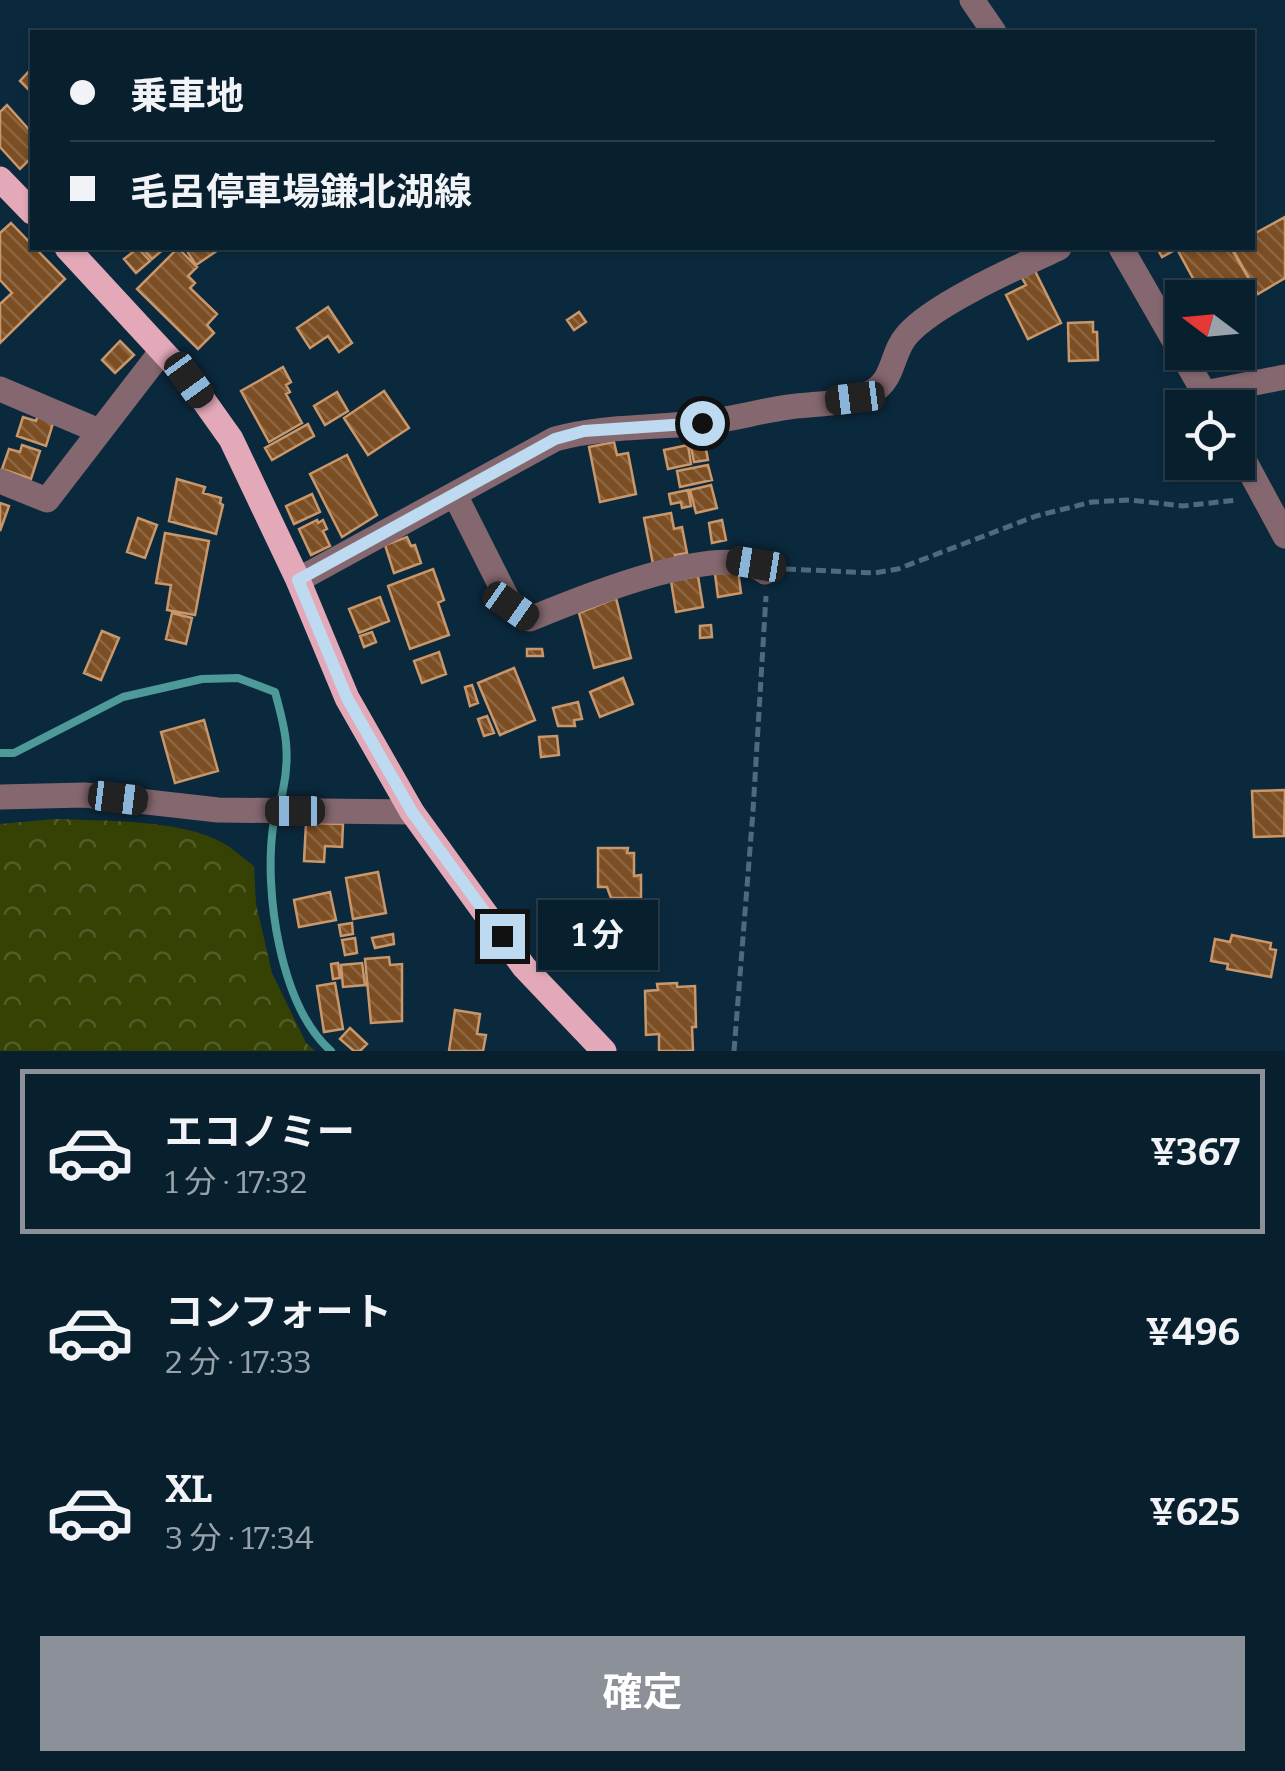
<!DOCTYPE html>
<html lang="ja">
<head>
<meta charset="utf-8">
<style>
	:root { --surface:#081f2e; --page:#112736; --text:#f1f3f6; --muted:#98a2aa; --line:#293d4a; --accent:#8c9099 }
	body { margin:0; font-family:Bitter,"Noto Sans JP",serif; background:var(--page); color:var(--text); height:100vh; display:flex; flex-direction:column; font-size:38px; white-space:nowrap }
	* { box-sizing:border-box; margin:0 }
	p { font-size:32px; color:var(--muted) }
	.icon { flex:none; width:55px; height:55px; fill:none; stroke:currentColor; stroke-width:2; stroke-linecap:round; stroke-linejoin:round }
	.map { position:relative; height:1051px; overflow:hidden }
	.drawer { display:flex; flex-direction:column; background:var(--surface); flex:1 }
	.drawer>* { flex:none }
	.hud { position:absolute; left:30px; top:30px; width:1225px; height:220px; border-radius:0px; box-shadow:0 2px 8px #0004,0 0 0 2px var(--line); display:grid; align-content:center; height:220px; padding:0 40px; background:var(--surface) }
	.needle { width:65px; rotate:286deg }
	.controls { position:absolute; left:1165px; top:280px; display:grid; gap:20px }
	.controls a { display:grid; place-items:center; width:90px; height:90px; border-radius:0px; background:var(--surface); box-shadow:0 2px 8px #0004,0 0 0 2px var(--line); font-size:50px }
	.end { position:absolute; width:45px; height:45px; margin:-22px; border:12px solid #bedaf0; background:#111; box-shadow:0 0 0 5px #111 }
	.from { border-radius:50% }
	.bubble { position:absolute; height:70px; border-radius:0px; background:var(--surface); box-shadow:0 2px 8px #0004,0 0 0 2px var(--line); font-size:32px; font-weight:700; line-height:70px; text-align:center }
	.car { position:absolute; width:30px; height:60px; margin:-30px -15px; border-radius:12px; box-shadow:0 0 8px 2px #0007; background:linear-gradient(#222 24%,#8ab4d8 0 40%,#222 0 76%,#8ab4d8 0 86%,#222 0) }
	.hud b { display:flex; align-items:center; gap:35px; height:95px; font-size:38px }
	.hud b+b { border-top:2px solid var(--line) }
	.hud i { width:25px; height:25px; background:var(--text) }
	ul { padding:18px 0 0; list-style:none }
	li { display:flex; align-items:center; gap:30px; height:165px; margin:0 20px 15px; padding:0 20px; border:5px solid transparent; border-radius:0px }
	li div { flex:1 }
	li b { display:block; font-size:38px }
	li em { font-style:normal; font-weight:700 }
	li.selected { border-color:var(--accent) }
	li>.icon { width:90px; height:90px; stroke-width:1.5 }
	.primary-button { display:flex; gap:20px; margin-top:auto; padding:20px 40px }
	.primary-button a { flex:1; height:115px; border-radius:0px; background:var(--accent); color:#fff; font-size:40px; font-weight:700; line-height:115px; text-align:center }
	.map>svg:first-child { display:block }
</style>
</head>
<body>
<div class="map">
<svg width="1285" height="1051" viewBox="0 0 1285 1051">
	<defs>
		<pattern id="forest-crowns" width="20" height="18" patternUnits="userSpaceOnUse" patternTransform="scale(2.5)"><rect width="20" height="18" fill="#364204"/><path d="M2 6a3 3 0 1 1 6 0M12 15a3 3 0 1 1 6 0" fill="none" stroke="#515d29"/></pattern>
		<pattern id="building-back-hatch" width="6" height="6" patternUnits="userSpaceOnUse" patternTransform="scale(2.5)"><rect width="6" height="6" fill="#7c4e23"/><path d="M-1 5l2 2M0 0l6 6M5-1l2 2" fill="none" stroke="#8d6743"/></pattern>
	</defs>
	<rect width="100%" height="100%" fill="#0b293d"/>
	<path fill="url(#forest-crowns)" d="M 54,819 C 102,821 181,819 223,843 C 234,849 244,859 254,866 L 256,904 L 272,973 L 306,1043 L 315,1051 L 0,1051 L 0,824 Z"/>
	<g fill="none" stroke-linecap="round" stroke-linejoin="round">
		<path stroke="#4d9a98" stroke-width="8" d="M 0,753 L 14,753 L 123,697 L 202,679 L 238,678 L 275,692 C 285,728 291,752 283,790 C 281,802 275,814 273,827 C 264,892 280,1006 331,1051"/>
	</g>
	<path fill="url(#building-back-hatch)" stroke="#ca976b" stroke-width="2.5" d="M 32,68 L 32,93 L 20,81 Z
		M 7,105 L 32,133 L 32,157 L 20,169 L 0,147 L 0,112 Z
		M 1285,217 L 1285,278 L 1258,294 L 1232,248 L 1252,248 L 1252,235 Z
		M 11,223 L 65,279 L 0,343 L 0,304 L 12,293 L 0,280 L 0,233 Z
		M 138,248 L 150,261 L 136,273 L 124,259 Z
		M 142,248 L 165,248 L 152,259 Z
		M 178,248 L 197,267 L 188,276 L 195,283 L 190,288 L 217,314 L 207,325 L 214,333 L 198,349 L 137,289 Z
		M 185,248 L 221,248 L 196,265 Z
		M 1157,248 L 1231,248 L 1249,279 L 1217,297 L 1212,287 L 1201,293 L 1177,249 L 1162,257 Z
		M 1035,271 L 1061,323 L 1028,339 L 1006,295 L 1026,285 L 1022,278 Z
		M 328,307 L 352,343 L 339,352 L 328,336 L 310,348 L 297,328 Z
		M 579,312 L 586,322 L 574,330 L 567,320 Z
		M 1093,322 L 1093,332 L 1097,332 L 1098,360 L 1069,361 L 1068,323 Z
		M 120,341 L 134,355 L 115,373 L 102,360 Z
		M 283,367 L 291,382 L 286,385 L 290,392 L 286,394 L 302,423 L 269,442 L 241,391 Z
		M 384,391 L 409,428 L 368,455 L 344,418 Z
		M 337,392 L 348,411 L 325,425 L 314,406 Z
		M 38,415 L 54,420 L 46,446 L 17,436 L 23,417 L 36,421 Z
		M 308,424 L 314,436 L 272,460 L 265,448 Z
		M 614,442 L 617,455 L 628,453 L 636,494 L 600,502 L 589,447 Z
		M 705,444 L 708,460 L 694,462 L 691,447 Z
		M 22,445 L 40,451 L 31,479 L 2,469 L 9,449 L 20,452 Z
		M 688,445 L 691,464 L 668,469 L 664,450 Z
		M 347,455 L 377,515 L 342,537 L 310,474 Z
		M 708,465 L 712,480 L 680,487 L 677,471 Z
		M 177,479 L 205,487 L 203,493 L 221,498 L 220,503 L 223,505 L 216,534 L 169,521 Z
		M 711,485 L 717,508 L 696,513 L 690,490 Z
		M 688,490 L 691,506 L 682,508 L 681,502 L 671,504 L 669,494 Z
		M 312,494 L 320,512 L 294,524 L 286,506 Z
		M 0,503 L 9,506 L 0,531 Z
		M 671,513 L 674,529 L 682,527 L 687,553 L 675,555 L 676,560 L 653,564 L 644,518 Z
		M 138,518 L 157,525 L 145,558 L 127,552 Z
		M 317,520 L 318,523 L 323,520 L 327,529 L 323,531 L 330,546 L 311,555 L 299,529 Z
		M 722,520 L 726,540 L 712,543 L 709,523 Z
		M 165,533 L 209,541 L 195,615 L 167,610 L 171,585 L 156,583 Z
		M 407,537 L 411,546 L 415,545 L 421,563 L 394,573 L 385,545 Z
		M 433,569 L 444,600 L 438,603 L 449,635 L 410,649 L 388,586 Z
		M 738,571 L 741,593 L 718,597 L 715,574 Z
		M 698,576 L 703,607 L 676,612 L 671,581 Z
		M 380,597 L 389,621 L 359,633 L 349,609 Z
		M 616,598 L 631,658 L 594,668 L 579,613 Z
		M 172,613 L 192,618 L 186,644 L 166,639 Z
		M 711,625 L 712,637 L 700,638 L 700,626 Z
		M 102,631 L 119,638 L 101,680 L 84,673 Z
		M 372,632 L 376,642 L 364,647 L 360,636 Z
		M 527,649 L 542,649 L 543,656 L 527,656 Z
		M 439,652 L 446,674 L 422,683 L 414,661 Z
		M 514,668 L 535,720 L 500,735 L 478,683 Z
		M 623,678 L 633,704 L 600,717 L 590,692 Z
		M 472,685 L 478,703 L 470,706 L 465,687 Z
		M 578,702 L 582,719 L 574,720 L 575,726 L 558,726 L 553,708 Z
		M 487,716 L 494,733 L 484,736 L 478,719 Z
		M 204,720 L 218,771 L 175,783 L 161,732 Z
		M 557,736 L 559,755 L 541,757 L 539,737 Z
		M 1285,790 L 1284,836 L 1254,837 L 1252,791 Z
		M 306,823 L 343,824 L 342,847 L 325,846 L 324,862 L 304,861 Z
		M 598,848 L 628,848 L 627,853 L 634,853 L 634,876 L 641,875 L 641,898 L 611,898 L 607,887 L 598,887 Z
		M 378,872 L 386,913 L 353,919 L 346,878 Z
		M 330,892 L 336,920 L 299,927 L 294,900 Z
		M 570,905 L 594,905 L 594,910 L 604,910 L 604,917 L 607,917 L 607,961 L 569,962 L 569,949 L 562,950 L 562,910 L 570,910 Z
		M 352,923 L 353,934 L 341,936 L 339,925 Z
		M 540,933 L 560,933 L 560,958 L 540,958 Z
		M 393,934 L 394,944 L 375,948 L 372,938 Z
		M 1232,935 L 1271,943 L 1270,949 L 1276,950 L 1271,977 L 1227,969 L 1228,964 L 1211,961 L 1215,939 L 1230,942 Z
		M 355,938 L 357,953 L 345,955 L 342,940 Z
		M 389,957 L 390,965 L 402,964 L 402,1021 L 371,1023 L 365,959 Z
		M 338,963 L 340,978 L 333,979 L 331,964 Z
		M 362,963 L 365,985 L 343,987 L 341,965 Z
		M 335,983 L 343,1029 L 324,1032 L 317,986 Z
		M 677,983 L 677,987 L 695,986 L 696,1027 L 692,1027 L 693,1051 L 659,1051 L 659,1034 L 646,1035 L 645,991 L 658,990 L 657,984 Z
		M 455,1010 L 480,1014 L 477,1034 L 486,1035 L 483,1051 L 449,1051 Z
		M 350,1028 L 367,1044 L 360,1051 L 354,1051 L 340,1039 Z"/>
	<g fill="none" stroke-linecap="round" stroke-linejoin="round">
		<path stroke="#4d6b7f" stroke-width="5" stroke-dasharray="10 5" stroke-linecap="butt" d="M 786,569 L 874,573 L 898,569 L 1036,516 L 1092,502 L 1130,500 L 1183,506 L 1237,500
			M 734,1051 L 753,811 L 766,596"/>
		<path stroke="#85686f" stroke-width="25" d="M 972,0 L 994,32
			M 1121,248 L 1213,408
			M 0,389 L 99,431
			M 1205,393 L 1285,377
			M 1238,449 L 1285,536
			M 0,481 L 47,500 L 161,352
			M 455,495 L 511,606 L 530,619 C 576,600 725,538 765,572
			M 298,580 L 555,439 C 602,426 651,428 699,423 C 730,420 759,411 789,407 C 815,403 849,405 872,392 C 895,379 891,353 907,335 C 933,304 1020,266 1059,248
			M 0,797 L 85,795 L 218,810 L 412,812"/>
		<path stroke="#e4a9b9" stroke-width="25" d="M 0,179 L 32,212
			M 67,248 L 189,380 L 231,439 L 298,580 L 347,698 L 412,812 L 524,967 L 604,1051"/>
	</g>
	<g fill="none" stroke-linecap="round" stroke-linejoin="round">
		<path stroke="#bedaf0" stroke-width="12" d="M 502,936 L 412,812 L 347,698 L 298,580 L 555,439 L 584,431 L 702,423"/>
	</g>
</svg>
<div class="controls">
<a><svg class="needle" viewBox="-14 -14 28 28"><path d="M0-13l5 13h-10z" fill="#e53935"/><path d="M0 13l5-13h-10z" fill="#98a2aa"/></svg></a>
<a><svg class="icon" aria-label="locate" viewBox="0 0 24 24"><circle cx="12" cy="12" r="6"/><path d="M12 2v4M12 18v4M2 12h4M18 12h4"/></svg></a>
</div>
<i class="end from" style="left:702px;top:423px"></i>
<i class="end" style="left:502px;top:936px"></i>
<div class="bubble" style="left:538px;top:900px;width:120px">1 分</div>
<i class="car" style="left:189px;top:380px;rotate:144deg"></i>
<i class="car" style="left:855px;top:398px;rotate:263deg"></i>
<i class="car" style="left:756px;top:564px;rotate:279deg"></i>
<i class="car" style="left:511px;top:606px;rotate:125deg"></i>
<i class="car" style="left:118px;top:798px;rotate:97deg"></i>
<i class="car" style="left:295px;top:811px;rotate:270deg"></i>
<div class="hud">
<b><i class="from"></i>乗車地</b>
<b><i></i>毛呂停車場鎌北湖線</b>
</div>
</div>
<section class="drawer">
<ul>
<li class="selected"><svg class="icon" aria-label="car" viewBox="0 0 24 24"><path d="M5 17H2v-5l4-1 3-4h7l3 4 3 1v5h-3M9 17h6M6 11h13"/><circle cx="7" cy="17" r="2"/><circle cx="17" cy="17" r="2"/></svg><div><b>エコノミー</b><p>1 分 · 17:32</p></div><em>¥367</em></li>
<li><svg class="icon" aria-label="car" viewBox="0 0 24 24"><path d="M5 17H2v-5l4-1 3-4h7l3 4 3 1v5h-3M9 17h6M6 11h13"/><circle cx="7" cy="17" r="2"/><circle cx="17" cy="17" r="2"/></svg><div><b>コンフォート</b><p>2 分 · 17:33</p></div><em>¥496</em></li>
<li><svg class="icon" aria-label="car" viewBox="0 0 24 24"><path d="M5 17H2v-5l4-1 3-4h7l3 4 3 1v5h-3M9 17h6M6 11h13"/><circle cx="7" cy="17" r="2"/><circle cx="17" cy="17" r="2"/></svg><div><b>XL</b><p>3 分 · 17:34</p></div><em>¥625</em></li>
</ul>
<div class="primary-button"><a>確定</a></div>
</section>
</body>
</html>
